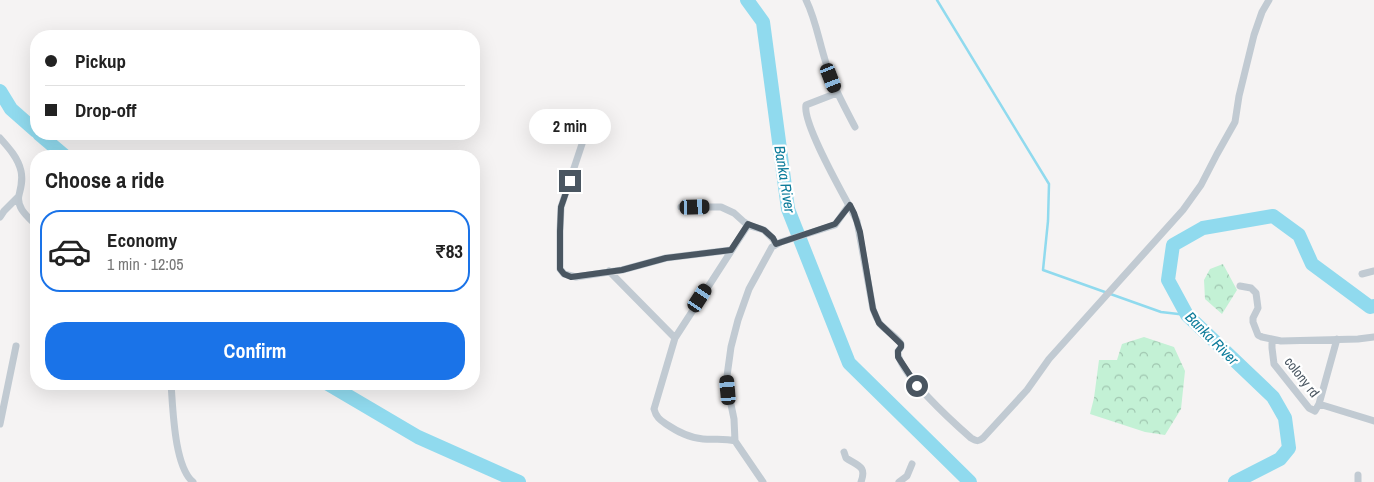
<!DOCTYPE html>
<html lang="en">
<head>
<meta charset="utf-8">
<style>
	:root { --surface:#fff; --page:#f6f6f6; --text:#222; --muted:#767676; --line:#e0e0e0; --accent:#1a73e8 }
	body { margin:0; font-family:"Archivo Narrow",sans-serif; background:var(--page); color:var(--text); height:100vh; display:flex; flex-direction:column; font-size:19px; white-space:nowrap }
	* { box-sizing:border-box; margin:0 }
	p { font-size:16px; color:var(--muted) }
	.icon { flex:none; width:28px; height:28px; fill:none; stroke:currentColor; stroke-width:2; stroke-linecap:round; stroke-linejoin:round }
	.map { position:relative; flex:1; overflow:hidden }
	.drawer { position:absolute; left:30px; top:150px; width:450px; height:240px; display:flex; flex-direction:column; background:var(--surface); border-radius:20px; box-shadow:0 5px 20px #0002 }
	.drawer>* { flex:none }
	.hud { position:absolute; left:30px; top:30px; width:450px; height:110px; border-radius:20px; box-shadow:0 5px 20px #0002; display:grid; align-content:center; height:110px; padding:0 15px; background:var(--surface) }
	.end { position:absolute; width:22px; height:22px; margin:-11px; border:6px solid #4a5661; background:#fff; box-shadow:0 0 0 2px #fff }
	.from { border-radius:50% }
	.bubble { position:absolute; height:35px; border-radius:18px; background:var(--surface); box-shadow:0 5px 20px #0002; font-size:16px; font-weight:800; line-height:35px; text-align:center }
	.car { position:absolute; width:15px; height:30px; margin:-15px -8px; border-radius:6px; box-shadow:0 0 4px 1px #0007; background:linear-gradient(#222 24%,#8ab4d8 0 40%,#222 0 76%,#8ab4d8 0 86%,#222 0) }
	.hud b { display:flex; align-items:center; gap:18px; height:48px; font-size:19px }
	.hud b+b { border-top:1px solid var(--line) }
	.hud i { width:12px; height:12px; background:var(--text) }
	ul { padding:0; list-style:none }
	li { display:flex; align-items:center; gap:15px; height:82px; margin:0 10px 8px; padding:0 5px; border:2px solid transparent; border-radius:20px }
	li div { flex:1 }
	li b { display:block; font-size:19px }
	li em { font-style:normal; font-weight:800 }
	li.current { border-color:var(--accent) }
	li>.icon { width:45px; height:45px; stroke-width:1.5 }
	h2 { padding:0 15px; font-size:22px; line-height:60px }
	.primary-button { display:flex; gap:10px; margin-top:auto; padding:10px 15px }
	.primary-button a { flex:1; height:58px; border-radius:20px; background:var(--accent); color:#fff; font-size:20px; font-weight:800; line-height:58px; text-align:center }
	.map>svg:first-child { display:block }
</style>
</head>
<body>
<div class="map">
<svg width="1374" height="482" viewBox="0 0 1374 482">
	<defs>
		<pattern id="forest-crowns" width="20" height="18" patternUnits="userSpaceOnUse" patternTransform="scale(1.25)"><rect width="20" height="18" fill="#c3f1d5"/><path d="M2 6a3 3 0 1 1 6 0M12 15a3 3 0 1 1 6 0" fill="none" stroke="#a0c6b0"/></pattern>
	</defs>
	<rect width="100%" height="100%" fill="#f5f3f3"/>
	<path fill="url(#forest-crowns)" d="M 1223,264 L 1237,290 L 1222,314 L 1205,299 L 1204,280 L 1210,269 Z
		M 1144,337 L 1174,347 L 1185,371 L 1181,409 L 1165,435 L 1145,432 L 1090,414 L 1094,398 L 1099,360 L 1117,360 L 1122,344 Z"/>
	<g fill="none" stroke-linecap="round" stroke-linejoin="round">
		<path stroke="#90daee" stroke-width="2.5" d="M 937,0 L 1049,184 L 1048,221 L 1043,270 L 1161,312 L 1187,315"/>
		<path stroke="#90daee" stroke-width="14" d="M 747,0 L 763,22 L 788,209 L 849,363 L 970,482
			M 0,91 L 11,109 L 36,131
			M 39,134 L 65,156
			M 328,384 L 418,437 L 519,482
			M 1235,482 L 1280,459 L 1289,448 L 1285,418 L 1273,397 L 1187,315 L 1168,280 L 1173,245 L 1203,228 L 1273,216 L 1299,235 L 1312,264 L 1370,307 L 1374,306"/>
		<path stroke="#c1cad2" stroke-width="7" d="M 806,0 C 816,20 819,42 826,63 C 833,86 844,106 855,127
			M 837,93 L 806,105 C 802,123 843,194 853,213 L 857,221 L 873,309 C 875,315 877,319 880,324 C 884,329 900,339 901,344 C 902,347 900,349 898,351 C 896,371 955,424 971,438 C 976,441 978,442 983,438 L 1027,390 L 1049,359 L 1183,210 L 1201,185 L 1217,154 L 1235,122 L 1239,96 L 1254,35 L 1262,12 L 1269,0
			M 585,135 L 561,207 L 560,231 L 560,269 L 564,274 L 576,277 L 622,270 L 666,258 L 731,250
			M 0,138 C 9,148 18,158 21,171 C 23,180 21,187 19,195 C 16,208 28,217 36,225
			M 681,207 L 721,207 L 734,213 L 744,222 L 750,226 L 764,230 L 773,239 L 776,244
			M 0,217 L 4,211 L 18,197
			M 748,225 L 675,338 L 654,409 C 656,417 660,420 666,424 C 678,432 689,438 703,439 C 714,440 725,438 735,441 L 763,482
			M 609,271 L 675,338
			M 1362,274 L 1374,271
			M 1240,286 L 1251,288 L 1256,293 L 1258,308 L 1253,318 L 1253,322 L 1258,335 L 1262,337 L 1281,341 L 1358,339 L 1374,337
			M 1272,340 L 1272,348 L 1274,364 L 1309,408 L 1315,411 L 1319,404 L 1337,339
			M 171,384 C 173,408 174,466 193,482
			M 1319,404 L 1374,421
			M 0,424 L 16,346
			M 735,441 L 734,419 L 728,390 L 727,376 L 731,347 L 738,320 L 749,289 L 772,247 L 781,242 L 835,225 L 849,205
			M 844,452 L 846,458 C 858,466 867,466 861,482
			M 1358,475 L 1358,482
			M 899,482 L 907,476 L 912,464"/>
	</g>
	<g fill="none" stroke-linecap="round" stroke-linejoin="round">
		<path stroke="#4a5661" stroke-width="6" d="M 570,181 L 561,207 L 560,231 L 560,269 L 564,274 L 571,277 L 622,270 L 666,258 L 731,250 L 748,224 L 764,230 L 773,238 L 776,244 L 835,224 L 850,205 L 854,213 L 860,232 L 873,309 L 879,323 L 901,344 L 901,347 L 898,351 L 898,357 L 917,386"/>
	</g>
	<g text-anchor="middle" dominant-baseline="central" stroke-width="4.5" stroke-linejoin="round" paint-order="stroke">
		<g font-size="14" fill="#4a5661" stroke="#fff">
			<text transform="translate(1302 377) rotate(52)">colony rd</text>
		</g>
		<g font-size="15" font-style="italic" fill="#0c7c9b" stroke="#fff">
			<text transform="translate(785 179) rotate(81)">Banka River</text>
			<text transform="translate(1212 338) rotate(45)">Banka River</text>
		</g>
	</g>
</svg>
<i class="end from" style="left:917px;top:386px"></i>
<i class="end" style="left:570px;top:181px"></i>
<div class="bubble" style="left:529px;top:109px;width:82px">2 min</div>
<i class="car" style="left:831px;top:78px;rotate:159deg"></i>
<i class="car" style="left:695px;top:207px;rotate:88deg"></i>
<i class="car" style="left:700px;top:298px;rotate:33deg"></i>
<i class="car" style="left:728px;top:390px;rotate:355deg"></i>
<div class="hud">
<b><i class="from"></i>Pickup</b>
<b><i></i>Drop-off</b>
</div>
<section class="drawer">
<h2>Choose a ride</h2>
<ul>
<li class="current"><svg class="icon" aria-label="car" viewBox="0 0 24 24"><path d="M5 17H2v-5l4-1 3-4h7l3 4 3 1v5h-3M9 17h6M6 11h13"/><circle cx="7" cy="17" r="2"/><circle cx="17" cy="17" r="2"/></svg><div><b>Economy</b><p>1 min · 12:05</p></div><em>₹83</em></li>
</ul>
<div class="primary-button"><a>Confirm</a></div>
</section>
</div>
</body>
</html>
